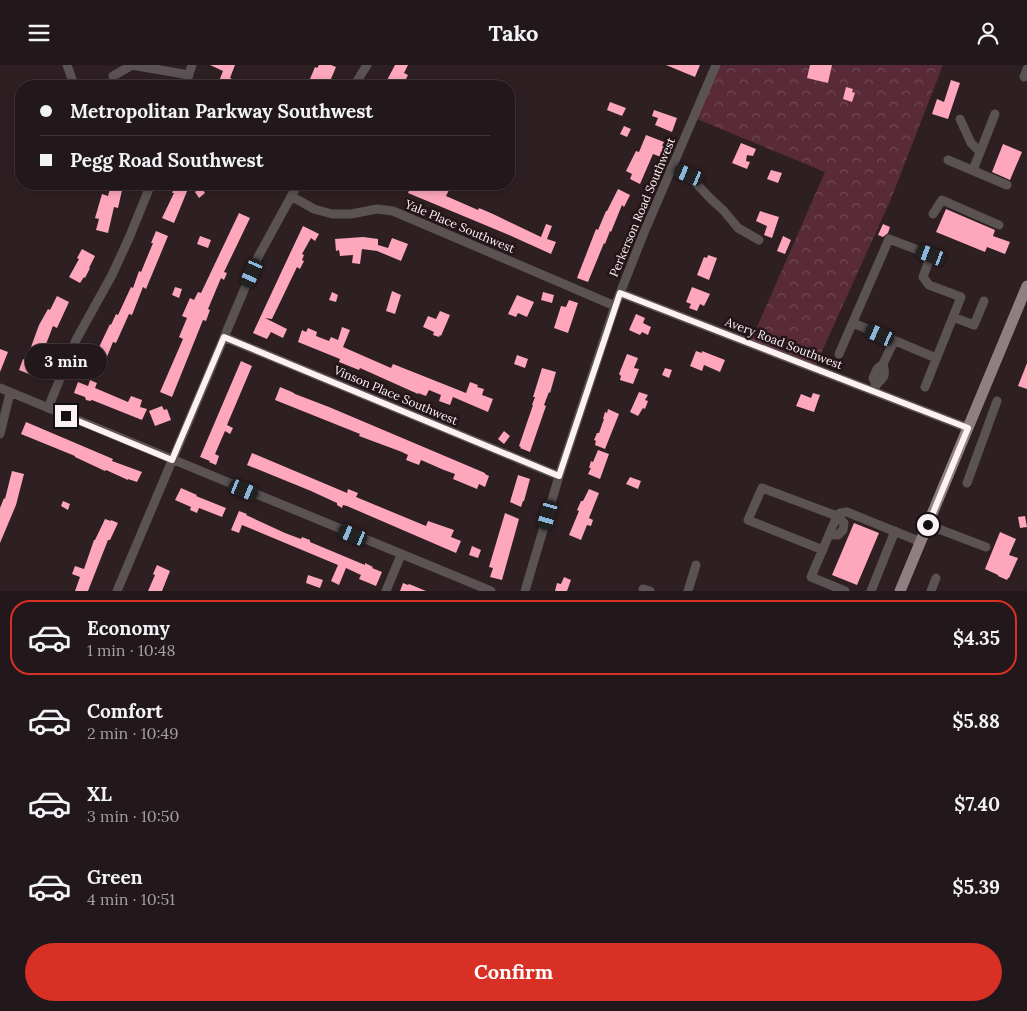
<!DOCTYPE html>
<html lang="en">
<head>
<meta charset="utf-8">
<style>
	:root { --surface:#22171a; --page:#2e2427; --text:#f1f3f6; --muted:#a29fa2; --line:#3f3639; --accent:#d93025 }
	body { margin:0; font-family:Lora,serif; background:var(--page); color:var(--text); height:100vh; display:flex; flex-direction:column; font-size:19px; white-space:nowrap }
	* { box-sizing:border-box; margin:0 }
	p { font-size:16px; color:var(--muted) }
	.icon { flex:none; width:28px; height:28px; fill:none; stroke:currentColor; stroke-width:2; stroke-linecap:round; stroke-linejoin:round }
	.map { position:relative; height:526px; overflow:hidden }
	.details { display:flex; flex-direction:column; background:var(--surface); flex:1 }
	.details>* { flex:none }
	.top-card { position:absolute; left:15px; top:15px; width:500px; height:110px; border-radius:20px; box-shadow:0 2px 8px #0003,0 0 0 1px var(--line); display:grid; align-content:center; height:110px; padding:0 25px; background:var(--surface) }
	.end { position:absolute; width:22px; height:22px; margin:-11px; border:6px solid #fcf2f4; background:#111; box-shadow:0 0 0 2px #111 }
	.from { border-radius:50% }
	.bubble { position:absolute; height:35px; border-radius:18px; background:var(--surface); box-shadow:0 2px 8px #0003,0 0 0 1px var(--line); font-size:16px; font-weight:700; line-height:35px; text-align:center }
	.car { position:absolute; width:15px; height:30px; margin:-15px -8px; border-radius:6px; box-shadow:0 0 4px 1px #0007; background:linear-gradient(#222 24%,#8ab4d8 0 40%,#222 0 76%,#8ab4d8 0 86%,#222 0) }
	.top-card b { display:flex; align-items:center; gap:18px; height:48px; font-size:19px }
	.top-card b+b { border-top:1px solid var(--line) }
	.top-card i { width:12px; height:12px; background:var(--text) }
	ul { padding:9px 0 0; list-style:none }
	li { display:flex; align-items:center; gap:15px; height:75px; margin:0 10px 8px; padding:0 15px; border:2px solid transparent; border-radius:20px }
	li div { flex:1 }
	li b { display:block; font-size:19px }
	li em { font-style:normal; font-weight:700 }
	li.active { border-color:var(--accent) }
	li>.icon { width:45px; height:45px; stroke-width:1.5 }
	.button { display:flex; gap:10px; margin-top:auto; padding:10px 25px }
	.button a { flex:1; height:58px; border-radius:30px; background:var(--accent); color:#fff; font-size:20px; font-weight:700; line-height:58px; text-align:center }
	header { display:flex; justify-content:space-between; align-items:center; height:65px; padding:0 25px; background:var(--surface); font-size:22px; font-weight:700 }
	.map>svg:first-child { display:block }
</style>
</head>
<body>
<header><svg class="icon" aria-label="menu" viewBox="0 0 24 24"><path d="M4 6h16M4 12h16M4 18h16"/></svg>Tako<svg class="icon" aria-label="person" viewBox="0 0 24 24"><circle cx="12" cy="8" r="4"/><path d="M4 21q1-7 8-7t8 7"/></svg></header>
<div class="map">
<svg width="1027" height="526" viewBox="0 0 1027 526">
	<defs>
		<pattern id="park-crowns" width="20" height="18" patternUnits="userSpaceOnUse" patternTransform="scale(1.25)"><rect width="20" height="18" fill="#592a37"/><path d="M2 6a3 3 0 1 1 6 0M12 15a3 3 0 1 1 6 0" fill="none" stroke="#724955"/></pattern>
	</defs>
	<rect width="100%" height="100%" fill="#2e1f22"/>
	<path fill="url(#park-crowns)" d="M 716,0 L 943,0 L 891,134 L 814,304 L 750,278 L 825,107 L 697,54 Z"/>
	<path fill="#fda6bc" d="M 210,0 L 235,0 L 230,13 L 232,14 L 229,21 L 217,21 L 223,6 Z
		M 319,0 L 331,0 L 336,2 L 328,21 L 307,21 L 315,2 L 317,3 Z
		M 395,0 L 408,0 L 404,8 L 408,10 L 403,20 L 399,18 L 397,21 L 394,21 L 386,17 Z
		M 666,0 L 700,0 L 695,12 Z
		M 810,0 L 832,0 L 828,18 L 807,13 Z
		M 951,15 L 960,18 L 948,54 L 932,49 L 937,34 L 944,37 Z
		M 846,22 L 853,24 L 852,27 L 855,28 L 852,37 L 843,34 Z
		M 610,37 L 626,43 L 622,51 L 607,45 Z
		M 654,45 L 677,53 L 672,67 L 655,60 L 658,53 L 652,51 Z
		M 624,61 L 631,64 L 627,72 L 620,69 Z
		M 646,70 L 664,77 L 662,81 L 665,82 L 661,92 L 653,89 L 640,119 L 630,114 L 632,109 L 626,106 L 636,86 L 639,87 Z
		M 741,78 L 756,84 L 753,91 L 747,90 L 746,96 L 750,97 L 747,104 L 732,98 Z
		M 1003,79 L 1022,87 L 1010,115 L 992,107 Z
		M 771,105 L 782,108 L 778,118 L 767,114 Z
		M 111,119 L 123,121 L 118,143 L 114,142 L 108,168 L 96,165 L 99,154 L 95,153 L 102,129 L 108,131 Z
		M 176,119 L 190,119 L 174,158 L 162,153 L 174,128 L 172,128 Z
		M 412,119 L 452,119 L 446,131 L 478,145 L 479,143 L 493,149 L 541,172 L 546,159 L 552,161 L 547,174 L 556,177 L 551,189 L 509,170 L 408,128 Z
		M 201,122 L 205,128 L 199,133 L 195,127 Z
		M 618,124 L 630,130 L 624,142 L 622,140 L 611,167 L 610,166 L 605,179 L 604,178 L 588,217 L 577,213 L 596,164 L 598,165 L 606,146 L 607,146 Z
		M 946,144 L 995,165 L 993,171 L 1010,177 L 1005,189 L 987,182 L 985,187 L 936,167 Z
		M 760,146 L 779,152 L 772,173 L 764,170 L 767,161 L 756,156 Z
		M 239,148 L 250,153 L 224,207 L 227,208 L 224,215 L 221,213 L 208,244 L 210,245 L 206,256 L 203,255 L 172,332 L 160,327 L 183,274 L 179,272 L 187,253 L 182,251 L 190,233 L 194,235 L 198,227 L 201,228 Z
		M 883,159 L 890,162 L 888,168 L 883,172 L 878,170 Z
		M 303,161 L 319,169 L 315,176 L 311,173 L 302,189 L 304,190 L 302,195 L 304,196 L 300,204 L 297,202 L 272,254 L 265,253 L 287,264 L 283,273 L 271,267 L 267,274 L 253,268 L 286,197 Z
		M 156,166 L 168,171 L 146,224 L 143,222 L 132,250 L 129,249 L 116,278 L 113,277 L 102,304 L 91,299 L 110,259 L 111,260 L 116,249 L 118,250 L 131,222 L 133,223 L 139,206 L 141,207 L 153,178 L 151,178 Z
		M 200,171 L 211,175 L 208,183 L 197,179 Z
		M 783,171 L 791,175 L 785,189 L 777,186 Z
		M 363,172 L 378,174 L 378,180 L 388,183 L 392,173 L 408,179 L 401,196 L 377,186 L 362,184 L 360,199 L 352,198 L 353,190 L 340,191 L 339,185 L 336,186 L 335,174 Z
		M 82,184 L 95,191 L 89,203 L 90,203 L 85,213 L 84,212 L 80,218 L 69,212 L 79,194 L 77,193 Z
		M 708,190 L 717,193 L 709,215 L 697,210 L 704,192 L 707,193 Z
		M 175,222 L 182,224 L 179,233 L 172,230 Z
		M 692,222 L 710,229 L 704,241 L 700,239 L 697,246 L 689,243 L 691,239 L 686,237 Z
		M 392,226 L 401,230 L 395,249 L 386,246 Z
		M 332,227 L 338,230 L 336,237 L 329,235 Z
		M 543,227 L 554,230 L 552,238 L 541,235 Z
		M 517,230 L 534,237 L 527,252 L 518,248 L 516,252 L 508,249 Z
		M 57,231 L 69,237 L 57,263 L 53,261 L 43,287 L 31,282 L 39,260 L 48,244 L 50,245 Z
		M 569,235 L 578,238 L 568,268 L 554,263 L 561,241 L 566,242 Z
		M 440,246 L 450,250 L 441,271 L 440,270 L 439,272 L 433,270 L 434,267 L 423,262 L 428,251 L 436,254 Z
		M 636,249 L 645,253 L 643,258 L 651,262 L 648,270 L 642,267 L 640,270 L 629,265 Z
		M 342,262 L 350,265 L 343,282 L 391,303 L 393,299 L 466,328 L 470,317 L 478,320 L 477,322 L 484,324 L 482,330 L 493,334 L 488,347 L 453,332 L 450,340 L 439,336 L 441,330 L 429,325 L 426,331 L 418,328 L 418,329 L 360,303 L 359,305 L 339,297 L 340,294 L 298,277 L 302,265 L 306,267 L 308,263 L 317,267 L 316,271 L 329,276 L 331,272 L 338,275 Z
		M 0,284 L 8,287 L 0,307 Z
		M 696,286 L 702,288 L 702,286 L 725,295 L 720,307 L 704,300 L 702,306 L 690,301 Z
		M 627,289 L 638,293 L 634,303 L 639,304 L 633,319 L 620,315 L 621,311 L 619,309 Z
		M 517,290 L 528,294 L 525,303 L 514,299 Z
		M 23,294 L 45,303 L 41,314 L 19,305 Z
		M 241,296 L 252,301 L 227,360 L 233,363 L 230,369 L 225,366 L 215,389 L 219,391 L 216,400 L 209,397 L 210,396 L 200,392 Z
		M 1027,298 L 1027,324 L 1018,321 Z
		M 542,303 L 556,307 L 550,328 L 549,327 L 544,340 L 546,341 L 530,387 L 520,383 L 521,382 L 519,381 L 533,340 L 532,340 L 535,332 L 533,332 Z
		M 665,303 L 672,305 L 669,313 L 662,310 Z
		M 90,315 L 97,318 L 95,323 L 128,337 L 131,331 L 142,335 L 140,342 L 147,344 L 142,355 L 92,335 L 90,336 L 86,335 L 85,332 L 74,328 L 78,317 L 88,321 Z
		M 280,322 L 292,327 L 295,329 L 329,342 L 485,408 L 485,409 L 489,411 L 485,422 L 479,419 L 477,424 L 453,414 L 455,409 L 444,405 L 421,395 L 419,400 L 406,395 L 408,390 L 402,387 L 359,371 L 360,369 L 275,335 Z
		M 639,327 L 648,330 L 645,335 L 648,336 L 645,344 L 643,343 L 638,351 L 630,347 Z
		M 813,328 L 820,330 L 814,347 L 796,341 L 801,329 L 811,333 Z
		M 162,341 L 164,345 L 167,344 L 171,355 L 155,361 L 149,346 Z
		M 608,344 L 619,349 L 605,384 L 595,380 L 596,376 L 594,375 L 597,368 L 599,368 L 604,354 L 603,354 L 605,347 L 607,348 Z
		M 26,357 L 113,394 L 112,396 L 142,407 L 137,417 L 128,414 L 128,415 L 106,405 L 105,406 L 75,392 L 75,391 L 21,369 Z
		M 504,366 L 510,371 L 504,379 L 498,374 Z
		M 598,385 L 609,389 L 600,414 L 588,409 L 591,403 L 589,403 L 591,396 L 593,397 Z
		M 252,388 L 347,428 L 348,424 L 358,428 L 356,432 L 426,461 L 428,456 L 454,465 L 451,472 L 461,476 L 456,488 L 347,441 L 343,440 L 342,443 L 337,440 L 337,438 L 311,426 L 247,400 Z
		M 12,406 L 24,409 L 16,440 L 0,478 L 0,443 L 4,433 L 5,434 Z
		M 518,410 L 530,414 L 524,436 L 523,436 L 521,442 L 510,437 Z
		M 630,412 L 641,416 L 638,424 L 626,419 Z
		M 181,423 L 197,430 L 196,431 L 226,443 L 222,452 L 199,443 L 197,448 L 190,445 L 191,442 L 175,435 Z
		M 589,424 L 599,428 L 589,453 L 593,455 L 591,461 L 587,460 L 581,475 L 569,470 L 579,446 L 577,445 L 581,436 L 583,436 Z
		M 63,436 L 70,439 L 68,445 L 61,441 Z
		M 239,446 L 247,449 L 246,450 L 285,468 L 301,474 L 302,472 L 310,475 L 310,477 L 365,500 L 365,498 L 373,502 L 372,503 L 382,507 L 376,521 L 359,514 L 361,510 L 346,503 L 339,520 L 331,516 L 338,500 L 242,460 L 239,468 L 231,465 Z
		M 505,448 L 519,454 L 502,515 L 490,512 L 493,503 L 489,502 Z
		M 1025,451 L 1027,462 L 1020,463 L 1018,452 Z
		M 105,454 L 111,456 L 111,455 L 118,458 L 110,475 L 108,475 L 88,526 L 75,526 L 80,512 L 72,509 L 75,501 L 84,504 L 94,475 L 95,475 Z
		M 854,458 L 879,468 L 857,520 L 832,510 Z
		M 1000,467 L 1016,474 L 1009,490 L 1018,493 L 1009,513 L 1008,513 L 1007,515 L 998,511 L 998,510 L 985,504 Z
		M 472,481 L 481,485 L 478,493 L 469,490 Z
		M 157,500 L 170,506 L 162,526 L 148,526 L 155,510 L 153,509 Z
		M 308,510 L 323,515 L 320,523 L 306,518 Z
		M 564,512 L 571,515 L 567,526 L 555,526 L 557,518 L 561,519 Z
		M 403,518 L 408,520 L 409,519 L 426,526 L 400,526 Z"/>
	<g fill="none" stroke-linecap="round" stroke-linejoin="round">
		<path stroke="#5a5253" stroke-width="9" d="M 67,0 L 72,14
			M 113,11 L 132,0 L 189,10
			M 1024,12 L 1027,4
			M 185,21 L 192,0
			M 354,21 L 367,0
			M 960,54 L 971,78 L 980,87
			M 948,95 L 1007,120
			M 671,103 L 689,111 L 710,133 L 724,146 L 738,163 L 759,175
			M 973,105 L 995,49
			M 291,131 L 314,144 L 332,149 L 351,149 L 377,144 L 393,146 L 615,241
			M 933,149 L 942,135 L 999,160
			M 620,228 L 968,363
			M 953,252 L 974,260 L 984,236
			M 853,258 L 936,293
			M 224,272 L 559,411
			M 839,289 L 889,174 L 931,190 L 923,212 L 929,220 L 961,232 L 925,322
			M 876,320 L 873,313 L 877,304 L 883,299 L 894,276
			M 0,323 L 491,526
			M 874,324 C 879,312 888,317 883,299
			M 48,343 L 76,275 L 112,210 L 129,173 L 151,119
			M 0,369 L 10,328
			M 967,418 L 997,336
			M 928,460 L 986,482
			M 823,485 L 748,455 L 762,423 L 837,451 L 844,458 L 843,465 L 838,470 L 829,470
			M 643,524 L 650,526
			M 117,526 L 258,192 L 298,119
			M 386,526 L 401,490
			M 525,526 L 559,411 L 615,241 L 643,170 L 716,0
			M 688,526 L 696,500
			M 845,526 L 811,512 L 837,451 L 840,448 L 847,447 L 921,477
			M 871,526 L 895,466
			M 931,526 L 936,513"/>
		<path stroke="#8f7f82" stroke-width="11" d="M 900,526 L 1027,221"/>
	</g>
	<g fill="none" stroke-linecap="round" stroke-linejoin="round">
		<path stroke="#fcf2f4" stroke-width="6" d="M 66,351 L 172,395 L 224,272 L 559,411 L 620,228 L 968,363 L 928,460"/>
	</g>
	<g text-anchor="middle" dominant-baseline="central" stroke-width="5" stroke-linejoin="round" paint-order="stroke">
		<g font-size="12" fill="#fcf2f4" stroke="#241519">
			<text transform="translate(642 142) rotate(-67)">Perkerson Road Southwest</text>
			<text transform="translate(460 161) rotate(23)">Yale Place Southwest</text>
			<text transform="translate(784 278) rotate(21)">Avery Road Southwest</text>
			<text transform="translate(396 330) rotate(23)">Vinson Place Southwest</text>
		</g>
	</g>
</svg>
<i class="end from" style="left:928px;top:460px"></i>
<i class="end" style="left:66px;top:351px"></i>
<div class="bubble" style="left:25px;top:279px;width:82px">3 min</div>
<i class="car" style="left:689px;top:110px;rotate:292deg"></i>
<i class="car" style="left:931px;top:190px;rotate:291deg"></i>
<i class="car" style="left:252px;top:208px;rotate:204deg"></i>
<i class="car" style="left:880px;top:270px;rotate:294deg"></i>
<i class="car" style="left:244px;top:425px;rotate:112deg"></i>
<i class="car" style="left:548px;top:450px;rotate:196deg"></i>
<i class="car" style="left:353px;top:470px;rotate:292deg"></i>
<div class="top-card">
<b><i class="from"></i>Metropolitan Parkway Southwest</b>
<b><i></i>Pegg Road Southwest</b>
</div>
</div>
<section class="details">
<ul>
<li class="active"><svg class="icon" aria-label="car" viewBox="0 0 24 24"><path d="M5 17H2v-5l4-1 3-4h7l3 4 3 1v5h-3M9 17h6M6 11h13"/><circle cx="7" cy="17" r="2"/><circle cx="17" cy="17" r="2"/></svg><div><b>Economy</b><p>1 min · 10:48</p></div><em>$4.35</em></li>
<li><svg class="icon" aria-label="car" viewBox="0 0 24 24"><path d="M5 17H2v-5l4-1 3-4h7l3 4 3 1v5h-3M9 17h6M6 11h13"/><circle cx="7" cy="17" r="2"/><circle cx="17" cy="17" r="2"/></svg><div><b>Comfort</b><p>2 min · 10:49</p></div><em>$5.88</em></li>
<li><svg class="icon" aria-label="car" viewBox="0 0 24 24"><path d="M5 17H2v-5l4-1 3-4h7l3 4 3 1v5h-3M9 17h6M6 11h13"/><circle cx="7" cy="17" r="2"/><circle cx="17" cy="17" r="2"/></svg><div><b>XL</b><p>3 min · 10:50</p></div><em>$7.40</em></li>
<li><svg class="icon" aria-label="car" viewBox="0 0 24 24"><path d="M5 17H2v-5l4-1 3-4h7l3 4 3 1v5h-3M9 17h6M6 11h13"/><circle cx="7" cy="17" r="2"/><circle cx="17" cy="17" r="2"/></svg><div><b>Green</b><p>4 min · 10:51</p></div><em>$5.39</em></li>
</ul>
<div class="button"><a>Confirm</a></div>
</section>
</body>
</html>
